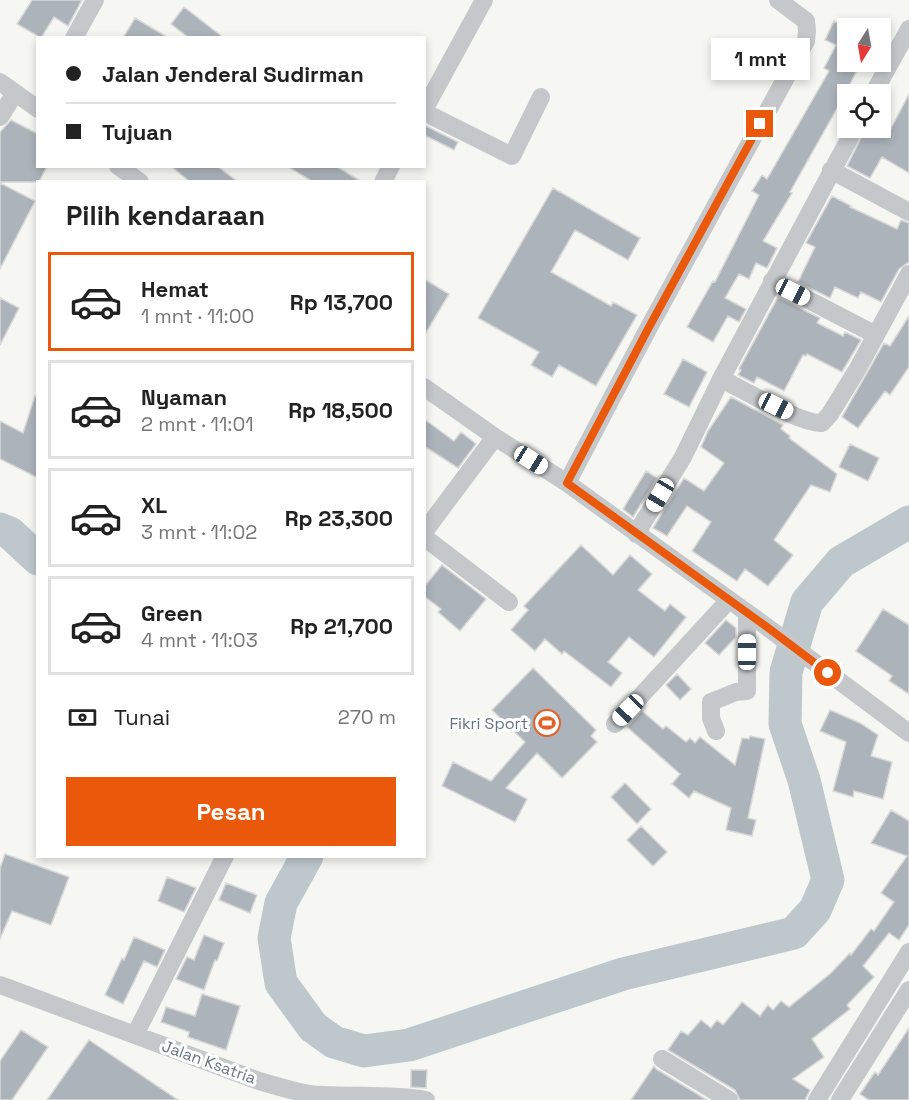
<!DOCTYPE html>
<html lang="id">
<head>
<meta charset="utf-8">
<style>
	:root { --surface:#fff; --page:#f6f6f6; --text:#222; --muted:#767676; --line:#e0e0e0; --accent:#ea580c }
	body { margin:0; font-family:"Space Grotesk",sans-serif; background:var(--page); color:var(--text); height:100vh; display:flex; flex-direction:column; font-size:22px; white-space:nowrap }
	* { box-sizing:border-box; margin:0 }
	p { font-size:20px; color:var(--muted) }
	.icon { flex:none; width:33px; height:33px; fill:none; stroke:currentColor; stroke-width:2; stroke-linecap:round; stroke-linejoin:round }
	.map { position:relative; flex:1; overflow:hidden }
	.drawer { position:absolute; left:36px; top:180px; width:390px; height:678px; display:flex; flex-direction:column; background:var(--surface); border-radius:0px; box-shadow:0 3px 9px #0003 }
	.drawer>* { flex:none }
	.banner { position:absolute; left:36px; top:36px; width:390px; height:132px; border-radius:0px; box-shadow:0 3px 9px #0003; display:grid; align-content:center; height:132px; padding:0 30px; background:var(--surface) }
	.needle { width:39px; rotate:191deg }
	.tools { position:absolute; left:837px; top:18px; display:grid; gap:12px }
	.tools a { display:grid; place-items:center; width:54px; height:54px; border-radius:0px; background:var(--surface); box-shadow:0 3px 9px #0003; font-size:30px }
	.end { position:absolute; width:27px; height:27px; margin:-14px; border:8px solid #ea580c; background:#fff; box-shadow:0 0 0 3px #fff }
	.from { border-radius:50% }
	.bubble { position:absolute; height:42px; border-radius:0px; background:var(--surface); box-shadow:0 3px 9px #0003; font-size:20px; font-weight:700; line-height:42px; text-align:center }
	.car { position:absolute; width:18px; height:36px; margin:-18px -9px; border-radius:8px; box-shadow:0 0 4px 2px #0007; background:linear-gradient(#fff 24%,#345 0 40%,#fff 0 76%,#345 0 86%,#fff 0) }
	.banner b { display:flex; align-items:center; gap:21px; height:57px; font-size:22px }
	.banner b+b { border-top:2px solid var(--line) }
	.banner i { width:15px; height:15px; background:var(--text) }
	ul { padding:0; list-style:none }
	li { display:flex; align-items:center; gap:18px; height:99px; margin:0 12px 9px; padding:0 18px; border:3px solid var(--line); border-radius:0px }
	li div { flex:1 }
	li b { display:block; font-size:22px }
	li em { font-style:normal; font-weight:700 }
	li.selected { border-color:var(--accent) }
	li>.icon { width:54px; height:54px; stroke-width:1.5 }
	h2 { padding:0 30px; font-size:27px; line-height:72px }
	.pay { display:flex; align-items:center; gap:15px; height:66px; padding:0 30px; font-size:22px }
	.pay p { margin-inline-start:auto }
	.primary-button { display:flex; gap:12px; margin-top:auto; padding:12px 30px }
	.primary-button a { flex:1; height:69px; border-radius:0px; background:var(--accent); color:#fff; font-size:24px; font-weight:700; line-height:69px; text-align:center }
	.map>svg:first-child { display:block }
</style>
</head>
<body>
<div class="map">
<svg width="909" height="1100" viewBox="0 0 909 1100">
	<rect width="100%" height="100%" fill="#f6f7f3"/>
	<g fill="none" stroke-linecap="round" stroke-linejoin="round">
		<path stroke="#bdc7cc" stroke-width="33" d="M 0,529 L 10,533 L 38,559
			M 307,856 L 281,903 L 274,938 L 281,983 L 313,1027 L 334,1042 L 364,1051 L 409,1045 L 623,974 L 794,933 L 815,910 L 828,880 L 804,780 L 785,724 L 786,672 L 807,602 L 841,562 L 909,522"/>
	</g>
	<path fill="#acb3ba" stroke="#d8d8d6" stroke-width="1.5" d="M 32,0 L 82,0 L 68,26 L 54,17 L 41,38 L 17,24 Z
		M 184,7 L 224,38 L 189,38 L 171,24 Z
		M 135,18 L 169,38 L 123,38 Z
		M 834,21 L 845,27 L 848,21 L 848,62 L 861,62 L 844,96 L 790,192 L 792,193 L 763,241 L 777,248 L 767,268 L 756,263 L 749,279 L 739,274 L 725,298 L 746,309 L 739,322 L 728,316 L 713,342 L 687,327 L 713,281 L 715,282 L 759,195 L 752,191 L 762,175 L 767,179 L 829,71 L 824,68 L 836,45 L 825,40 Z
		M 909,94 L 909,173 L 882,157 L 870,178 L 847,166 L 866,128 L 875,128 L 888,134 Z
		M 11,120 L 38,134 L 38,166 L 47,166 L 39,182 L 0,182 L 0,132 Z
		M 424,125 L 458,142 L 454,150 L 424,135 Z
		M 171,166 L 217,166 L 238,182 L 190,182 Z
		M 287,166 L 336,166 L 362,182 L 313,182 Z
		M 0,183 L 35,201 L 0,269 Z
		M 553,188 L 640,238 L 628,260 L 575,230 L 551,272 L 611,306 L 613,302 L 637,315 L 596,386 L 559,365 L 552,377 L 531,365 L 539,352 L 478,318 Z
		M 832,196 L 851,206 L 850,207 L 897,229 L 901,220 L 909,223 L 909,262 L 899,269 L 881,302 L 861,292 L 858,298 L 835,287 L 830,298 L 798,282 L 815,247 L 806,243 Z
		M 424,279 L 449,294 L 424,336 Z
		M 778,297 L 820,318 L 817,323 L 843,336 L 845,332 L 861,340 L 842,372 L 807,354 L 806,356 L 803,355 L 784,391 L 757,377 L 754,383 L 738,375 L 741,370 L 739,369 Z
		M 0,298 L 19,308 L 0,345 Z
		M 909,316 L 909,367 L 890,395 L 885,391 L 858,428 L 842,417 L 884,343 L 890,346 Z
		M 683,359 L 707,372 L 689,407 L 664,394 Z
		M 35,396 L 38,397 L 38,478 L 0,459 L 0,421 L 23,433 Z
		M 731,397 L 783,425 L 781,429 L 790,436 L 789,438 L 837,474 L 830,492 L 811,485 L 774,540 L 793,555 L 768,586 L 745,569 L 737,581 L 692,551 L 711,522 L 687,506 L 667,536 L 653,528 L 684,478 L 704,491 L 724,463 L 701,447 L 708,431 Z
		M 424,419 L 454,441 L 461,432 L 476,444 L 458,468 L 424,446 Z
		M 850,444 L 879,458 L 868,481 L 839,467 Z
		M 646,471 L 657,478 L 633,517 L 623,509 Z
		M 581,545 L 613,575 L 630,555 L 652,574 L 638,590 L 665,611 L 670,604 L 686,617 L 654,657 L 629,637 L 608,662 L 622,673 L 611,687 L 564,651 L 562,654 L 545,639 L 535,651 L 511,630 L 528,610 L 524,606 Z
		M 442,565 L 486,599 L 460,631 L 438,612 L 441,609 L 424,596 L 424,587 Z
		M 883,609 L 909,625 L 909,694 L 889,681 L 892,676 L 856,651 Z
		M 726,620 L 736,628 L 736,637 L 719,655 L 705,643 Z
		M 533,668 L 596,730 L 591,736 L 597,742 L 562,778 L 537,753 L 506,788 L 527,799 L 515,822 L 442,786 L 453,762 L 491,781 L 525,742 L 492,710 Z
		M 677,674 L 691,689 L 680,700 L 666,685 Z
		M 830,710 L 860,723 L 878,735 L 871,756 L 892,762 L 883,799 L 854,791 L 853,797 L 833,791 L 846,742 L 820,731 Z
		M 642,711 L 663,729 L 666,726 L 686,742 L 690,738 L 695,743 L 700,737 L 735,765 L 742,738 L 749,739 L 750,736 L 765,739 L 748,818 L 756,820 L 752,836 L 726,830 L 731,808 L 694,791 L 689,798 L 672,784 L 680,774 L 627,727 Z
		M 625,783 L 651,809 L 637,824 L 611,797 Z
		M 891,810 L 909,821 L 909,925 L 899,940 L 889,933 L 863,966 L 874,977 L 847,1005 L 850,1009 L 812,1039 L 824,1057 L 793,1079 L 810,1090 L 805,1100 L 740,1100 L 735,1090 L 668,1050 L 681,1031 L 688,1035 L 701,1020 L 711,1028 L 717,1020 L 723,1025 L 742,1002 L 760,1016 L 768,1005 L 773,1010 L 781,1001 L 789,1007 L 831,973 L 850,953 L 851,955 L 871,929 L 874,931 L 894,902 L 881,893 L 907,856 L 871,843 Z
		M 641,826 L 667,852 L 653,866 L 627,840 Z
		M 5,854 L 69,877 L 51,925 L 12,911 L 0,939 L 0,868 Z
		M 167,877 L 196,888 L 184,912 L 158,901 Z
		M 226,883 L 257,895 L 250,913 L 219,900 Z
		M 204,935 L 224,943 L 217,961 L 215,960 L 204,990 L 176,979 L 187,957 L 194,960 Z
		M 134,937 L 165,950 L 157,967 L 144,961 L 123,1004 L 105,995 L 122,958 L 124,960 Z
		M 202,994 L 240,1006 L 226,1050 L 188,1037 L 189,1032 L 161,1022 L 166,1007 L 195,1016 Z
		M 909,1028 L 909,1100 L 869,1100 L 860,1094 L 875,1072 L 878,1075 Z
		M 21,1030 L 48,1047 L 12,1100 L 0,1100 L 0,1061 Z
		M 89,1040 L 178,1100 L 47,1100 Z
		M 654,1066 L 656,1069 L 707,1100 L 631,1100 Z
		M 411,1070 L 427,1070 L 426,1088 L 411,1087 Z"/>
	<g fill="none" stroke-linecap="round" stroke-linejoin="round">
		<path stroke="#c4c8cb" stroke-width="18" d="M 74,38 L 95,0
			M 0,82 L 38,109
			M 873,94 L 909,29
			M 424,110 L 484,0
			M 424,112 L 512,156 L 541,97
			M 0,117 L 15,93
			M 118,166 L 140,182
			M 831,170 L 909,212
			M 383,182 L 391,166
			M 772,281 L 876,335
			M 721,379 C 743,389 800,424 822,423 L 830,414 L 857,370 L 909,274
			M 424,387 L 495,437 L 567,483 L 767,627 L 909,733
			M 567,483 L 648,329 L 806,41 L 807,31 L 806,21 L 778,0
			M 424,532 L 495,437
			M 636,534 L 683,457 L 721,379 L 855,128
			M 424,537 L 509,602
			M 615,724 L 729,600
			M 716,731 L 711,718 L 711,702 L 736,692 L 747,691 L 747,613
			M 0,985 L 259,1081 C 280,1087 301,1094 323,1095 C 358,1097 391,1094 426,1100
			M 135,1035 L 225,856
			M 662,1059 L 729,1100
			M 817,1100 L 909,952
			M 840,1100 L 909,990"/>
	</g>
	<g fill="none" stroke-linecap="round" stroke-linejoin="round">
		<path stroke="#ea580c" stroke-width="8" d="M 760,124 L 648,329 L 567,483 L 767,627 L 828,673"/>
	</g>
	<defs>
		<symbol id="stadium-ring" viewBox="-11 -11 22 22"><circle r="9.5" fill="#fff" stroke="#e46026" stroke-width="1.5"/><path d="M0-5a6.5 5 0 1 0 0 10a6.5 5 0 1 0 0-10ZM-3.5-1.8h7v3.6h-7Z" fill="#e46026"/></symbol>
	</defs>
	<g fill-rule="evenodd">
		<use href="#stadium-ring" x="532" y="708" width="30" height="30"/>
	</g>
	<g text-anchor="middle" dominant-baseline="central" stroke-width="6" stroke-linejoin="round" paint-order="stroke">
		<g font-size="16" fill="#657585" stroke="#fff" text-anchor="end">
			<text x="528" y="723">Fikri Sport</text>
		</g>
		<g font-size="16" fill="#657585" stroke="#fff">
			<text transform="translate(209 1062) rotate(20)">Jalan Ksatria</text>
		</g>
	</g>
</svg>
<div class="tools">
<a><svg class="needle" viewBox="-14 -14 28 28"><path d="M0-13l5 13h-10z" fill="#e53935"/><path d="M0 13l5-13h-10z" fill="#767676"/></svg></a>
<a><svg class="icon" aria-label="locate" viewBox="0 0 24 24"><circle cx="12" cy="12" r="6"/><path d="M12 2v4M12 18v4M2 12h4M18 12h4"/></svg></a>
</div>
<i class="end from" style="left:828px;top:673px"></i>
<i class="end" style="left:760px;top:124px"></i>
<div class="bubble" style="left:711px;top:38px;width:99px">1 mnt</div>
<i class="car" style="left:793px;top:292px;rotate:117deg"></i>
<i class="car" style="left:776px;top:406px;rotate:116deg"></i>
<i class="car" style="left:531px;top:460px;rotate:122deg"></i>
<i class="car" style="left:660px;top:495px;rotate:211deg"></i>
<i class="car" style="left:747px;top:652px;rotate:0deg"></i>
<i class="car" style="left:628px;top:710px;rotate:224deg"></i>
<div class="banner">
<b><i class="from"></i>Jalan Jenderal Sudirman</b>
<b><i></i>Tujuan</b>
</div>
<section class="drawer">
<h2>Pilih kendaraan</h2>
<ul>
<li class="selected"><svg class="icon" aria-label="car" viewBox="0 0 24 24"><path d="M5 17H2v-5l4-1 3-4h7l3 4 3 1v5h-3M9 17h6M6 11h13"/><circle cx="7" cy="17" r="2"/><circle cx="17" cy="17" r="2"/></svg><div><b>Hemat</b><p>1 mnt · 11:00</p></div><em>Rp 13,700</em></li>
<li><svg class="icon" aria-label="car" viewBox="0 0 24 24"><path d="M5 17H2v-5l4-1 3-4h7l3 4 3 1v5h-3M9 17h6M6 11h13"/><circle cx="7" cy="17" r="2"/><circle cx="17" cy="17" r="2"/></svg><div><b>Nyaman</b><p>2 mnt · 11:01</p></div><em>Rp 18,500</em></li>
<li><svg class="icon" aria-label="car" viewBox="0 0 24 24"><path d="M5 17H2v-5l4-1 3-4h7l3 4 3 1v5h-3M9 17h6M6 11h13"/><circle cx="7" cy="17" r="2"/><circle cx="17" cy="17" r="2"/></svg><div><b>XL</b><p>3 mnt · 11:02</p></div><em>Rp 23,300</em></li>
<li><svg class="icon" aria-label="car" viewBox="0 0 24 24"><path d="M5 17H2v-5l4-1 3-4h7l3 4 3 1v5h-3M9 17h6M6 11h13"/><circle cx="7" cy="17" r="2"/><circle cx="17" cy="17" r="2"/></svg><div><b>Green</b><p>4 mnt · 11:03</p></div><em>Rp 21,700</em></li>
</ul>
<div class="pay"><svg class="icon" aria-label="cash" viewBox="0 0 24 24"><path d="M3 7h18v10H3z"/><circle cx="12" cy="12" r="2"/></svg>Tunai<p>270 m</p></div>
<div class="primary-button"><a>Pesan</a></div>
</section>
</div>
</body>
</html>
